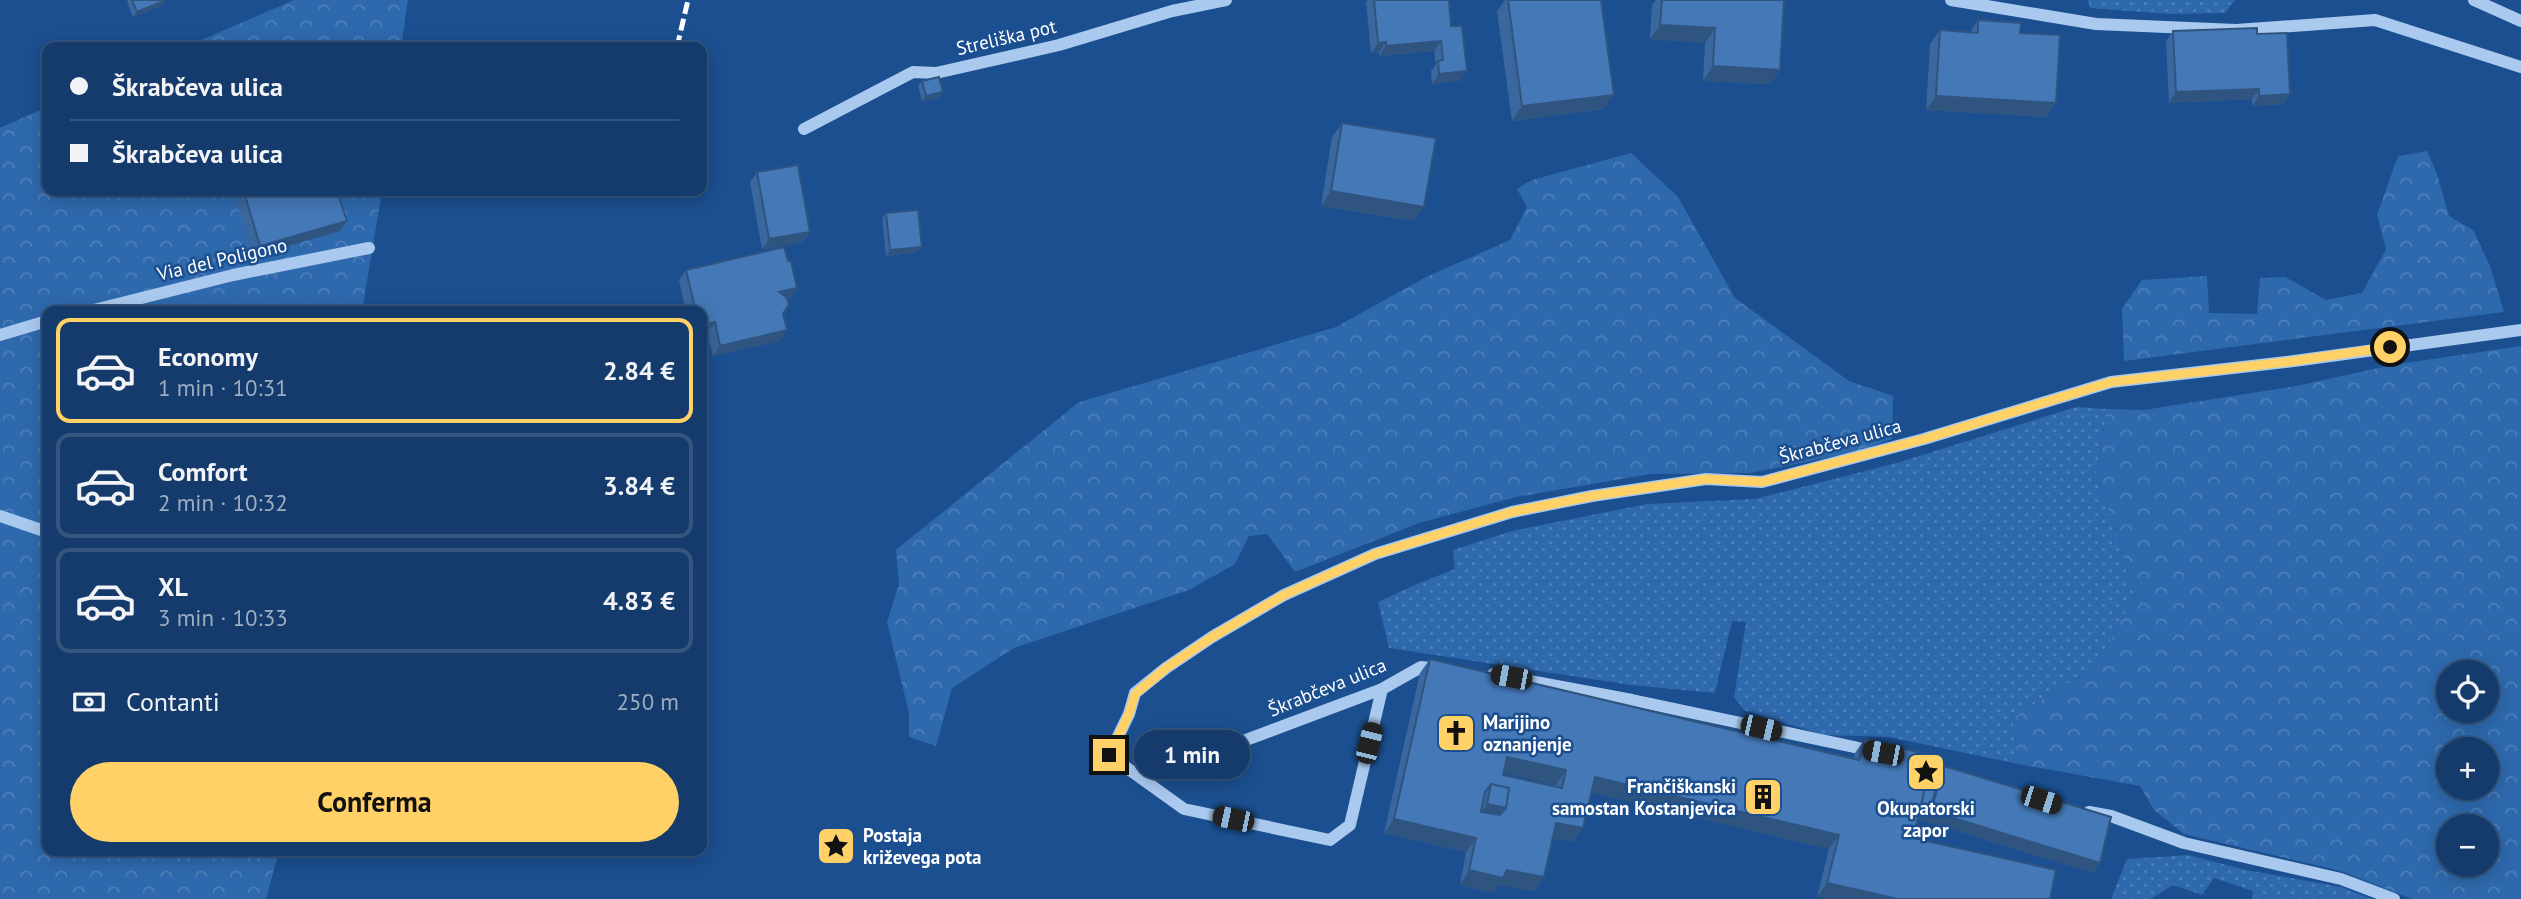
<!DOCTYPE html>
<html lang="it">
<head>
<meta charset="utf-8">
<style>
	:root { --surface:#143b6b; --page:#214673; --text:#f1f3f6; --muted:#9dadc1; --line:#33557e; --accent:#ffd166 }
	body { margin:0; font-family:"PT Sans",sans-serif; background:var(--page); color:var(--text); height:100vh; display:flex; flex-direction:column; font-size:26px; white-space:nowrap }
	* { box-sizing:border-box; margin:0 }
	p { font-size:23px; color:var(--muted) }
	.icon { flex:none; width:38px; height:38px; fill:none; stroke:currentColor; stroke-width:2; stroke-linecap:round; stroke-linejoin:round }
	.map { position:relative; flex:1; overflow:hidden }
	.side { position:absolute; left:42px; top:306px; width:665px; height:550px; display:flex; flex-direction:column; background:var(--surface); border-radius:14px; box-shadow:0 4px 18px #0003,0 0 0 2px var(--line) }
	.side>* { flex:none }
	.hud { position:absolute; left:42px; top:42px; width:665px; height:154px; border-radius:14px; box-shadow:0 4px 18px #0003,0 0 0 2px var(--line); display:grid; align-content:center; height:154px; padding:0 28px; background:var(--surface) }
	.controls { position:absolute; left:2436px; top:660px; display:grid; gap:14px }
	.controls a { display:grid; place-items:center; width:63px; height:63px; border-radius:50%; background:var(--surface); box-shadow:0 4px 18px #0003,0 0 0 2px var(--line); font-size:35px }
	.end { position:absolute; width:32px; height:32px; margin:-16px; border:9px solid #ffd166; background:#111; box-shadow:0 0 0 4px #111 }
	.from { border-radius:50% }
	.bubble { position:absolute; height:49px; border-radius:24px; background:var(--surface); box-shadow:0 4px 18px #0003,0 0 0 2px var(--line); font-size:23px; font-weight:700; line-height:49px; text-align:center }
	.car { position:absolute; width:21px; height:42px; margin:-21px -10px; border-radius:9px; box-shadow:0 0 5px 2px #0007; background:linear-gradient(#222 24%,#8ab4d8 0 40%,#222 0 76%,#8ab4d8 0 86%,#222 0) }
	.hud b { display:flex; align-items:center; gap:24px; height:66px; font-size:26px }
	.hud b+b { border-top:2px solid var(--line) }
	.hud i { width:18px; height:18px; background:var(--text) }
	ul { padding:12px 0 0; list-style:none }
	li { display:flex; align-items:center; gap:21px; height:105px; margin:0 14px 10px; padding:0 14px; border:4px solid var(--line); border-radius:14px }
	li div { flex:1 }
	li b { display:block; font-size:26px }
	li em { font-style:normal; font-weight:700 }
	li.active { border-color:var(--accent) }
	li>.icon { width:63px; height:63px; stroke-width:1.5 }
	.pay { display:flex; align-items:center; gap:18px; height:77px; padding:0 28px; font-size:26px }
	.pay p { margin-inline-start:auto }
	.button { display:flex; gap:14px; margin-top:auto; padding:14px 28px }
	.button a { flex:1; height:80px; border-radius:42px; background:var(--accent); color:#111; font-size:28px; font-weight:700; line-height:80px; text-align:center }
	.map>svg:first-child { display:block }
</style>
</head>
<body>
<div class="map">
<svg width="2521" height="899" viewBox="0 0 2521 899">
	<defs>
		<pattern id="grass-dots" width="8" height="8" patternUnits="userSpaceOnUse" patternTransform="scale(1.75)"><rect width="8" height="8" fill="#2e69ad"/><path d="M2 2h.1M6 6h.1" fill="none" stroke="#4d80b9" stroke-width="1.8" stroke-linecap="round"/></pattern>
		<pattern id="forest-crowns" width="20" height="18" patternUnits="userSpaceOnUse" patternTransform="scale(1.75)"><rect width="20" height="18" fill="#2e69ad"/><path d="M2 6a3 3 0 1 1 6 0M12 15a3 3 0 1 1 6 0" fill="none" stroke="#4d80b9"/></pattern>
	</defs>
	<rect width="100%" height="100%" fill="#1b4f8f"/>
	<path fill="url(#grass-dots)" d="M 2088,0 L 2235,0 L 2225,13 L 2168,14 L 2090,8 Z
		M 2076,407 L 2107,409 L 2096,476 L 2116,530 L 2135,596 L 2097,665 L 2013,718 L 2018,764 L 1889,737 L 1824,735 L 1744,710 L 1734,697 L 1746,622 L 1732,621 L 1715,693 L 1631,685 L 1389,648 L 1378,602 L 1417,584 L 1455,569 L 1453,550 L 1512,531 L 1647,504 L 1755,499 L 1900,462 Z
		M 2188,855 L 2246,870 L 2341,887 L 2372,899 L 2252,899 L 2253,891 L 2214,878 L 2202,895 L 2173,885 L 2151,899 L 2111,899 L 2127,859 Z"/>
	<path fill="url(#forest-crowns)" fill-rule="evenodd" d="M 294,0 L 408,0 L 401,47 L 185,47 Z
		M 47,107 L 47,191 L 382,191 L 362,311 L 47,312 L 47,850 L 279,851 L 266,899 L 0,899 L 0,128 Z
		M 2427,151 L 2437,174 L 2449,216 L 2473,230 L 2490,266 L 2504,312 L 2124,361 L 2122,309 L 2142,280 L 2207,276 L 2209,313 L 2257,314 L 2260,278 L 2285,277 L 2326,300 L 2362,293 L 2386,249 L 2377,215 L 2398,156 Z
		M 1631,153 L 1678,197 L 1735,298 L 1849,381 L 1893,396 L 1892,439 L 1855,452 L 1750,473 L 1650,474 L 1516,497 L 1419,523 L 1295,572 L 1267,534 L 1249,536 L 1235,564 L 1189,590 L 1014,648 L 952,688 L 936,746 L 909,737 L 909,713 L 887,622 L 899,584 L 896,550 L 1079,402 L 1336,327 L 1426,277 L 1510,240 L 1527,207 L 1517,189 L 1532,180 Z
		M 2521,346 L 2521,899 L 2412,899 L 2341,871 L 2184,834 L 2154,810 L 2140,786 L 2018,764 L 2013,718 L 2097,665 L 2135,596 L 2116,530 L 2096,476 L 2107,409 L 2144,410 L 2296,386 L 2392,365 ZM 2448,672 L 2487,672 L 2487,710 L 2448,710 ZM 2448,749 L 2487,749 L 2487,788 L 2448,788 ZM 2448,826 L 2487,826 L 2487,864 L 2448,864 Z"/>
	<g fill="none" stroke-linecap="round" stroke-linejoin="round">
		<path stroke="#a9c9ee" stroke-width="12" d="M 1951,0 L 2096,24 L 2236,30 L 2375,20 L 2521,67
			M 2474,0 L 2521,21
			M 804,129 L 913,72 L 936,73 L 1059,45 L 1172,11 L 1226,0
			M 86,312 L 233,275 L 369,248
			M 0,335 L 47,321
			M 0,516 L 47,532
			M 1493,674 L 1632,700 L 1873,751
			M 1382,689 L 1350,825 L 1330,840 L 1184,809 L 1109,755 L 1129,714 L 1135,693 L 1166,668 L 1212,637 L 1284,595 L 1375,554 L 1512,512 L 1592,496 L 1706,479 L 1762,482 L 1924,439 L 2111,382 L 2294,361 L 2521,330
			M 1134,772 L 1158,770 L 1214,752 L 1382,689 L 1421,667 L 1440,669
			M 2089,812 L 2111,816 L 2184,843 L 2341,879 L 2394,899"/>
		<path stroke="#fff" stroke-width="5" stroke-dasharray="12 5" stroke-linecap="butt" d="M 677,47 L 688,0"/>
	</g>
	<path fill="#3a679d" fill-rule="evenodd" d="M 128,0 L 164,0 L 164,1 L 161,6 L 133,17 L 127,2 Z
		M 1368,0 L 1449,0 L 1451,26 L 1467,71 L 1460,81 L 1432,84 L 1431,71 L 1436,64 L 1434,51 L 1379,56 L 1379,52 L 1371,53 L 1366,2 Z
		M 1505,0 L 1601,0 L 1604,109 L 1512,121 L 1497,11 Z
		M 1656,0 L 1784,0 L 1780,70 L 1770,84 L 1703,81 L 1705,43 L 1650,39 L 1652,5 Z
		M 1978,20 L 2020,33 L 2056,103 L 2046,117 L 1926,110 L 1930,44 L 1940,30 L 1970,32 Z
		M 2173,31 L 2257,34 L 2290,94 L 2283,104 L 2252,106 L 2252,99 L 2169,103 L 2166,41 Z
		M 922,81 L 943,92 L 939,98 L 922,101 L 918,86 Z
		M 1342,123 L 1414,221 L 1321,206 L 1332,137 Z
		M 757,172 L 810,232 L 802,242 L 762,249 L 750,182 Z
		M 244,192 L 340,231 L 253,256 L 236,202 Z
		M 886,213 L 918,252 L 886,256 L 882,218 Z
		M 788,261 L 797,288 L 790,298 L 787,299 L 783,314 L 787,330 L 780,341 L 713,356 L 702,312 L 686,312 L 679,280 L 686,270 Z
		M 1430,659 L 1854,758 L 1855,753 L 1865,739 L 1941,771 L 1944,766 L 2093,873 L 1918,819 L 1817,897 L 1829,849 L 1591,792 L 1573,842 L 1553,838 L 1534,891 L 1499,885 L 1494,893 L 1460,885 L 1466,852 L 1384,833 L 1420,673 ZM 1503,772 L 1556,785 L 1555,786 L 1503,775 Z"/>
	<path fill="#305480" d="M 164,1 L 161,6 L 133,17 L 137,12 Z
		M 1660,25 L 1715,28 L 1705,43 L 1650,39 Z
		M 1441,41 L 1434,51 L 1379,56 L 1386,46 Z
		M 1386,42 L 1379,52 L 1371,53 L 1378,43 Z
		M 1713,66 L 1780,70 L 1770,84 L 1703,81 Z
		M 1467,71 L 1460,81 L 1432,84 L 1439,74 Z
		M 2259,89 L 2252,99 L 2169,103 L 2176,92 Z
		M 943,92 L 939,98 L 922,101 L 926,96 Z
		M 2290,94 L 2283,104 L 2252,106 L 2259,96 Z
		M 1614,95 L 1604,109 L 1512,121 L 1522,106 Z
		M 1936,96 L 2056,103 L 2046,117 L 1926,110 Z
		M 1331,191 L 1424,207 L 1414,221 L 1321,206 Z
		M 347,221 L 340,231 L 253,256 L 260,246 Z
		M 810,232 L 802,242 L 762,249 L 769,239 Z
		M 922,247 L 918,252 L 886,256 L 890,250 Z
		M 797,288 L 790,298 L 772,302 L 779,292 Z
		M 715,322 L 708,332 L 702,333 L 702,325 Z
		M 787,330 L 780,341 L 713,356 L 720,346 Z
		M 1507,757 L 1566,770 L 1556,785 L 1497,771 Z
		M 1595,777 L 1839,835 L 1829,849 L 1585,791 Z
		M 1487,804 L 1506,808 L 1490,830 L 1471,826 Z
		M 1931,811 L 2100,863 L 2093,873 L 1912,817 L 1915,812 L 1928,816 Z
		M 1394,819 L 1476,838 L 1466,852 L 1384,833 Z
		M 1556,823 L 1583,828 L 1573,842 L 1546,837 Z
		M 1469,870 L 1507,870 L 1544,877 L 1534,891 L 1499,885 L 1494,893 L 1460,885 Z
		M 1827,883 L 1898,899 L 1825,899 L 1817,897 Z"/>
	<path fill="#4478b7" stroke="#305480" stroke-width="2" fill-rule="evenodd" d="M 132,0 L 164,0 L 164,1 L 137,12 Z
		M 1374,0 L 1449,0 L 1451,26 L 1462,26 L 1467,71 L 1439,74 L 1438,61 L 1443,60 L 1441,41 L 1386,46 L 1386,42 L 1378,43 Z
		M 1508,0 L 1601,0 L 1614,95 L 1522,106 Z
		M 1662,0 L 1784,0 L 1780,70 L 1713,66 L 1715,28 L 1660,25 Z
		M 1978,20 L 2021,23 L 2020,33 L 2060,35 L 2056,103 L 1936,96 L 1940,30 L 1978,33 Z
		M 2257,28 L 2257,34 L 2287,33 L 2290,94 L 2259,96 L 2259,89 L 2176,92 L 2173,31 Z
		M 939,77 L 943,92 L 926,96 L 922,81 Z
		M 1342,123 L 1436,138 L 1424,207 L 1331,191 Z
		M 798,165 L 810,232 L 769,239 L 757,172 Z
		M 247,191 L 337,191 L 347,221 L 260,246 L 244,192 Z
		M 918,210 L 922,247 L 890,250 L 886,213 Z
		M 784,247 L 788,261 L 791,261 L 797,288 L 779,292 L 786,297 L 789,304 L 783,314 L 787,330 L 720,346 L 715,322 L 702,325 L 702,312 L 696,312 L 686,270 Z
		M 1430,659 L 1859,760 L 1865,739 L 1933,756 L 1913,838 L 2056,870 L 2050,899 L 1898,899 L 1827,883 L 1839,835 L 1595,777 L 1583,828 L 1556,823 L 1544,877 L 1507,870 L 1503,878 L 1469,870 L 1476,838 L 1394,819 ZM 1507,757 L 1566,770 L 1562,788 L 1503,775 ZM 1491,784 L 1509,788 L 1506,808 L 1500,815 L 1481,812 L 1485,792 Z
		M 1944,766 L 2111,817 L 2100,863 L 1931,811 Z
		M 1930,767 L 1941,771 L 1928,816 L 1919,813 Z
		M 1491,784 L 1509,788 L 1506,808 L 1487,804 Z"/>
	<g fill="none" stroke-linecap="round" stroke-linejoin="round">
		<path stroke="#ffd166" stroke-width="9" d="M 1109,755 L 1129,714 L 1135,694 L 1166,668 L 1212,637 L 1284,595 L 1375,554 L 1512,512 L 1592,496 L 1706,479 L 1762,482 L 1924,439 L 2111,382 L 2294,361 L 2390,347"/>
	</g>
	<defs>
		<symbol id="church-square" viewBox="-11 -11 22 22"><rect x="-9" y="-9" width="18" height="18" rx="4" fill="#ffd166" stroke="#1b4f8f"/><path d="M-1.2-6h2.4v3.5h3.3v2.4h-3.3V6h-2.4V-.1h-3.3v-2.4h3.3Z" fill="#111"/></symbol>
		<symbol id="sight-square" viewBox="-11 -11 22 22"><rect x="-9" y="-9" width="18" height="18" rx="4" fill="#ffd166" stroke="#1b4f8f"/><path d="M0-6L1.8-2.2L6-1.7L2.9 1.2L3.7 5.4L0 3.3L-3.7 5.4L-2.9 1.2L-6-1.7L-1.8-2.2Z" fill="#111"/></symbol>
		<symbol id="building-square" viewBox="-11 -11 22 22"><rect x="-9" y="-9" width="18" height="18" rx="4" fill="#ffd166" stroke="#1b4f8f"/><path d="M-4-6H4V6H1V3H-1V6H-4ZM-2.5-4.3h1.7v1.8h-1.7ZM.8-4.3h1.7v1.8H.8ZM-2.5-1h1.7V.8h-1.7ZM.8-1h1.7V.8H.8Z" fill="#111"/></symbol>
	</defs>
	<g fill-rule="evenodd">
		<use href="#church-square" x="1434" y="711" width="44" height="44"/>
		<use href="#sight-square" x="1904" y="750" width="44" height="44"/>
		<use href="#building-square" x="1741" y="775" width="44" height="44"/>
		<use href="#sight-square" x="814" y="824" width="44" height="44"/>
	</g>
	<g text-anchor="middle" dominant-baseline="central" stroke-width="5" stroke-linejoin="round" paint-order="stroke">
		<g font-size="19" fill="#fff" stroke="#1b4f8f">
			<text transform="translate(1006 37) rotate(-13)">Streliška pot</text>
			<text transform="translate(222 259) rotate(-13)">Via del Poligono</text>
			<text transform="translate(1840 441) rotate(-15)">Škrabčeva ulica</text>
			<text transform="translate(1327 687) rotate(-22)">Škrabčeva ulica</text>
		</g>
		<g font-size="19" font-weight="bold" fill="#fff" stroke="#1b4f8f" text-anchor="start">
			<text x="1483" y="722">Marijino<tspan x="1483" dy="22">oznanjenje</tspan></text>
			<text x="1736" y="786" text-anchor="end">Frančiškanski<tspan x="1736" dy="22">samostan Kostanjevica</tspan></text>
			<text x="1926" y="808" text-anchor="middle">Okupatorski<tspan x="1926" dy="22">zapor</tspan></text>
			<text x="863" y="835">Postaja<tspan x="863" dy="22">križevega pota</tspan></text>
		</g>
	</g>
</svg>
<div class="controls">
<a><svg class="icon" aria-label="locate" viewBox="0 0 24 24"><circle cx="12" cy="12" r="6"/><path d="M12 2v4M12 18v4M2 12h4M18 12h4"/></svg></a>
<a>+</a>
<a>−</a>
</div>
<i class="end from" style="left:2390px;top:347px"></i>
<i class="end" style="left:1109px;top:755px"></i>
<div class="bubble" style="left:1134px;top:730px;width:116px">1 min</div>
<i class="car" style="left:1511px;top:677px;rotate:281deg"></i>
<i class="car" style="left:1761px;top:728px;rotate:103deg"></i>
<i class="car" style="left:1369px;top:743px;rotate:14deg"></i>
<i class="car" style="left:1883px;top:753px;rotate:281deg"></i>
<i class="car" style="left:2041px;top:800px;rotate:108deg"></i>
<i class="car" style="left:1233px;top:819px;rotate:282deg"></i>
<div class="hud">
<b><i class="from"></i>Škrabčeva ulica</b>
<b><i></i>Škrabčeva ulica</b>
</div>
<section class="side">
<ul>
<li class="active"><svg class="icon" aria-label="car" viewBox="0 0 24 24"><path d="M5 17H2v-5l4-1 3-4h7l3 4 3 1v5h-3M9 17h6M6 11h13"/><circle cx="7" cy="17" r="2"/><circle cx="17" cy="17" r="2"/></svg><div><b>Economy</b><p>1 min · 10:31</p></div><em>2.84 €</em></li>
<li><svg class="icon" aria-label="car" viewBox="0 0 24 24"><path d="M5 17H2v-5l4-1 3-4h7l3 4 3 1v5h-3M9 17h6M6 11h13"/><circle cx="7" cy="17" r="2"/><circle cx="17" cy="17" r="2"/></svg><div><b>Comfort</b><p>2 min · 10:32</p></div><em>3.84 €</em></li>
<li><svg class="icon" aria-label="car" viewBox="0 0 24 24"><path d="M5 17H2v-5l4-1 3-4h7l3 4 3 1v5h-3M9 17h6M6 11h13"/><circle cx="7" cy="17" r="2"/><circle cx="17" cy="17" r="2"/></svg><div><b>XL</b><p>3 min · 10:33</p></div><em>4.83 €</em></li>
</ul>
<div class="pay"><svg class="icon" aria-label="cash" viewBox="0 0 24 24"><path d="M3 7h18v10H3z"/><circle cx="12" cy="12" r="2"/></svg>Contanti<p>250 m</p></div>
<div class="button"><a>Conferma</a></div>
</section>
</div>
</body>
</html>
